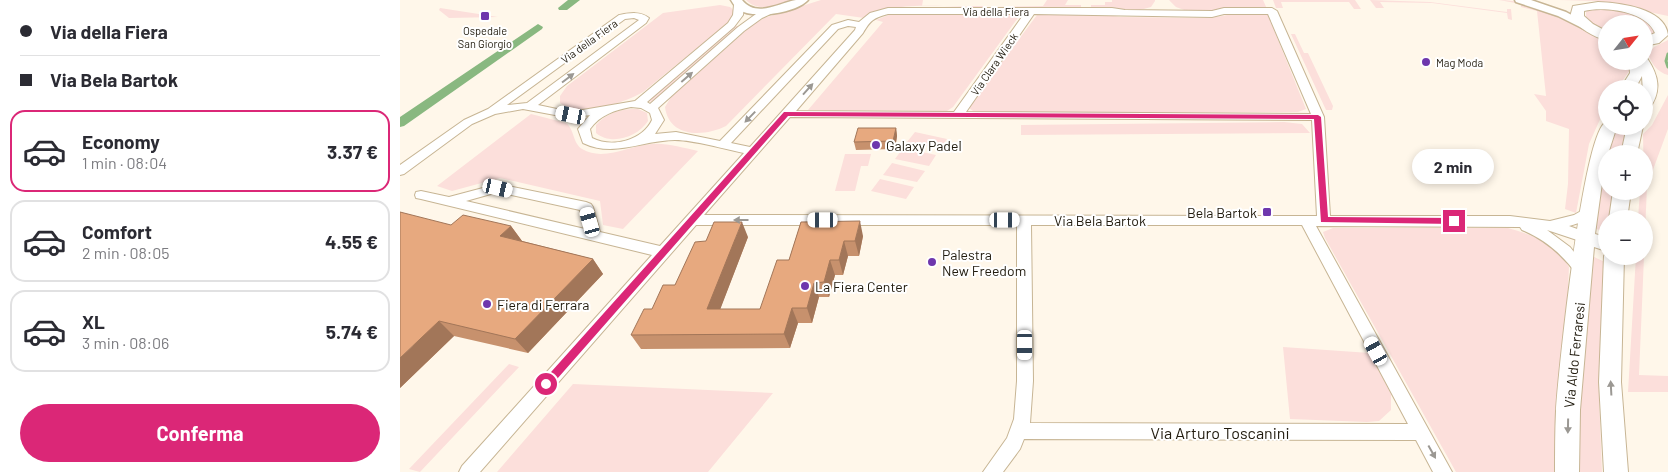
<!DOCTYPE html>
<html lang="it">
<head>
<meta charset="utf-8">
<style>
	:root { --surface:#fff; --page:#f7f7f7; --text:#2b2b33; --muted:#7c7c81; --line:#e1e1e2; --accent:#db2777 }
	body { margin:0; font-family:Barlow,sans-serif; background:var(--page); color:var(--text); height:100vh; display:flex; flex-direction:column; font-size:19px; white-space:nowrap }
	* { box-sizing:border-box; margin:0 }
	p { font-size:16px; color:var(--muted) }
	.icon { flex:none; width:28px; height:28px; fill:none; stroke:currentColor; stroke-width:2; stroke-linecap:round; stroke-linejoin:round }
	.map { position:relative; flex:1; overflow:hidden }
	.side { display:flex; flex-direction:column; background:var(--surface); width:400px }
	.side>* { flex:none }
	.hud { display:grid; align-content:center; height:110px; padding:0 20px; background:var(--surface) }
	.needle { width:32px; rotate:60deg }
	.tools { position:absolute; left:1198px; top:15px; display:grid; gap:10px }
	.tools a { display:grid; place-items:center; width:55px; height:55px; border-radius:50%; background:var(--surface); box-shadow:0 2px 8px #0003; font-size:25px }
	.end { position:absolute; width:22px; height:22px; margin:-11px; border:6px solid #db2777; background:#fff; box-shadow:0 0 0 2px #fff }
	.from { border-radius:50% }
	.bubble { position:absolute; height:35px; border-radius:18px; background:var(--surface); box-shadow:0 2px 8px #0003; font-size:16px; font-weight:700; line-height:35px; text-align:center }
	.car { position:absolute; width:15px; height:30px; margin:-15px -8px; border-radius:6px; box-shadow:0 0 4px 1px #0007; background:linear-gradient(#fff 24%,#345 0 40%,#fff 0 76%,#345 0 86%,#fff 0) }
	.hud b { display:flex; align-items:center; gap:18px; height:48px; font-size:19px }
	.hud b+b { border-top:1px solid var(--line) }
	.hud i { width:12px; height:12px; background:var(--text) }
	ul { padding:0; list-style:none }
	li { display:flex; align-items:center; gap:15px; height:82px; margin:0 10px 8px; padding:0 10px; border:2px solid var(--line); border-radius:15px }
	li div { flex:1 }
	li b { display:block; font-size:19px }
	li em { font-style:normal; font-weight:700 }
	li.selected { border-color:var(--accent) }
	li>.icon { width:45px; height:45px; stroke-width:1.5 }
	.primary-button { display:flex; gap:10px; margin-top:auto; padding:10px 20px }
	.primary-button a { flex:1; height:58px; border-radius:30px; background:var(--accent); color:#fff; font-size:20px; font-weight:700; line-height:58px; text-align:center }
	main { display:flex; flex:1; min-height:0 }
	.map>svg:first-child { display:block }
</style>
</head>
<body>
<main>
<section class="side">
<div class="hud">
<b><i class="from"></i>Via della Fiera</b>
<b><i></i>Via Bela Bartok</b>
</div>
<ul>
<li class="selected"><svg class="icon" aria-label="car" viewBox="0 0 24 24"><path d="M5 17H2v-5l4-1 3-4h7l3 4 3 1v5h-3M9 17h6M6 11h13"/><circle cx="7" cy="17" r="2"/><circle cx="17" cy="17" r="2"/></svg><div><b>Economy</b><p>1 min · 08:04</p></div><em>3.37 €</em></li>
<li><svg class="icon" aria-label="car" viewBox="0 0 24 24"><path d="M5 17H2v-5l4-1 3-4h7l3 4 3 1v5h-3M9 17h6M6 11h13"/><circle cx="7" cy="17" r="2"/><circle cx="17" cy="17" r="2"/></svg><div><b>Comfort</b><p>2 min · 08:05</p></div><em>4.55 €</em></li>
<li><svg class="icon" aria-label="car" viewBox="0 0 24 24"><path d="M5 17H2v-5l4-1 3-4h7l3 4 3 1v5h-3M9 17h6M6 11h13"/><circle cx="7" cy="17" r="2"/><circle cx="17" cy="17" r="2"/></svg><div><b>XL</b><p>3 min · 08:06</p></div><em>5.74 €</em></li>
</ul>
<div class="primary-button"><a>Conferma</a></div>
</section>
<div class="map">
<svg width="1268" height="472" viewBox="0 0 1268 472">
	<rect width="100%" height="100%" fill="#fff7ea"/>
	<path fill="#fcdfdb" d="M 346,0 L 394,0 C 380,6 358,13 346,0 Z
		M 421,0 L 523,0 L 522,6 L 583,6 L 583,7 C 550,7 490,0 464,18 L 436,14 L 326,126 C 304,137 269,138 265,107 L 271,97 L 352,25 L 364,18 Z
		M 647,0 L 668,0 L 665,5 L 681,5 L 681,7 L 592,7 L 643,6 Z
		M 712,0 L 755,0 L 755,1 L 751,7 L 740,10 L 691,8 L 691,5 L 705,5 L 705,2 L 712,2 Z
		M 769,0 L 863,0 L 867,9 L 787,11 L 776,7 Z
		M 873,0 L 955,0 L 961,9 L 954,9 L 949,2 L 881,2 L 883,8 L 876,8 Z
		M 970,0 L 1030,2 L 1107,12 L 1107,9 L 1111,9 L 1112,20 L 1108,19 L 1107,13 L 1032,3 L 980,2 L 984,8 L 976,8 Z
		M 1099,0 C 1138,0 1173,24 1206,39 L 1206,61 L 1230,61 L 1230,70 L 1217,89 L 1206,89 L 1206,106 L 1189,144 L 1176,213 L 1165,209 L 1168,184 L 1169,129 L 1146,121 L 1146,111 L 1134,94 L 1146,96 L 1137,11 L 1121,7 L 1121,4 Z
		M 1159,0 L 1268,0 L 1268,16 L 1198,1 Z
		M 320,5 L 330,7 C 337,11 332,17 329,22 L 243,92 C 224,103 180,118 160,103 L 160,96 L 167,86 L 263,13 Z
		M 40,8 L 98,17 L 49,18 L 39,10 Z
		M 1210,8 C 1225,12 1249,15 1254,32 L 1252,35 L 1244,37 L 1244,24 L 1206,24 L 1206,32 L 1194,26 L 1186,18 L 1186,12 L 1190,10 Z
		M 491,14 L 620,15 L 553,107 L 547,111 L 408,110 L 483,22 L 476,20 Z
		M 637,15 L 708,15 L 720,17 L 811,18 L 827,15 L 868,15 L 906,109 L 898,112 L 588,113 L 573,111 L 569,108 L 571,103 Z
		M 335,26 L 339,26 L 252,102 L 247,101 Z
		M 891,34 L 895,34 L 904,53 L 908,53 L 933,106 L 932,110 L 926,110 Z
		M 1268,40 L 1268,75 C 1257,72 1252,64 1248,54 L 1254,47 Z
		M 1268,95 L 1268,129 L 1247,186 L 1239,375 L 1268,376 L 1268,392 L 1228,392 L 1236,256 L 1244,256 L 1244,219 L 1238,219 L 1240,191 L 1244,191 L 1243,134 L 1252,125 Z
		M 238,109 L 247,113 L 248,121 C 238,137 211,146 196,133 L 196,125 C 206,113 222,108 238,109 Z
		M 131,114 L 166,123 C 175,130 172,142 182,149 C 204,162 230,145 252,144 C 267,143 283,148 298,151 L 223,229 L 203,225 L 200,201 L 100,178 L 52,191 L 37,186 Z
		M 884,122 L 902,124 L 910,133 L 621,135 L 621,125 Z
		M 1215,126 L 1228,126 L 1221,154 L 1207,154 Z
		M 515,132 L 547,139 L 540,149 L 507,142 Z
		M 503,148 L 536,155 L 529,166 L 495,159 Z
		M 445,154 L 471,154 L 468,166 L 461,166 L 455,191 L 435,191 Z
		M 1206,157 L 1206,191 L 1213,191 L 1210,219 L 1206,219 L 1206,232 L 1193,228 L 1197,193 Z
		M 492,163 L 525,171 L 517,182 L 483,175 Z
		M 480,179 L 514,187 L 506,199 L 471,191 Z
		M 933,228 L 1108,228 C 1136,236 1153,242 1169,267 L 1159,472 L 1056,472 L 925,238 L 923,232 Z
		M 1190,255 L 1209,264 L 1199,396 L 1202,472 L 1176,472 Z
		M 883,347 L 970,353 L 991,394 L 991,410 L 979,421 L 967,422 L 890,419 Z
		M 109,364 L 119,367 L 20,472 L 9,469 Z
		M 173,384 L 373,393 L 308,472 L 97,472 Z"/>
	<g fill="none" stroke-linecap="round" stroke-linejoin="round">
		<path stroke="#89b880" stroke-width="3" d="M 1268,54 L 1266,61 L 1268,67"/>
		<path fill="#89b880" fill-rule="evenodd" d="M 168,0 L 180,0 L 167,10 L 159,10 L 158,8 Z
			M 138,24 L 143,27 L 142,29 L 4,126 L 0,127 L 0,117 Z"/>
		<defs>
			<path id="minor" d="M 339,2 L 344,5 L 343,15 L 334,27 L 247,102 L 250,104 L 338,27 L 356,14 L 372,8 L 377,11 L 362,18 L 344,31 L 258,108 L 264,120 L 255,134 L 276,132 L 320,141 L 432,25 L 448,20 L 459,22 L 470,13 L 488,8 L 712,8 L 725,10 L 812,11 L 824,8 L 872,8 L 877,11 L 924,117 L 930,216 L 1110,216 L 1150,221 L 1174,215 L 1188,207 L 1193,209 L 1195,212 C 1189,221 1179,223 1169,226 L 1191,234 L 1193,238 L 1191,242 L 1186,243 L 1147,230 L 1170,247 L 1190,272 L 1188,276 L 1183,277 L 1178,276 C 1163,255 1146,240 1122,230 L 1120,227 L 916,226 L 1052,472 L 1033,472 L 1016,440 L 624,439 L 620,449 L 603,472 L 583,472 L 607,438 L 614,419 L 617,381 L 617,225 L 296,225 L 80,472 L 59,472 L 62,466 L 252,255 L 21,199 L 16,198 L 15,195 L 16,192 L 21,191 L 49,197 L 98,184 L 186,202 L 191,204 L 193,207 L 200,232 L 260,246 L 344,153 C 324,149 294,140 275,140 C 243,140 214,158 183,143 L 178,129 L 190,115 L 171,118 L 123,109 L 95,114 L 72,124 L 4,174 L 0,175 L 0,165 L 64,120 L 88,109 L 219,15 C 230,13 240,11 249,18 L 246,23 L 138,105 L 171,112 L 235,101 L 328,23 L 333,15 L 334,5 ZM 488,14 L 624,14 L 554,112 L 396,111 L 463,33 C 470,21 473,18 488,14 ZM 634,14 L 812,17 L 824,14 L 868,14 L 911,114 L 566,112 ZM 234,18 L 239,20 L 127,103 L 107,105 L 225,19 ZM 448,26 L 456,27 L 455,30 L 350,147 L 331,143 L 438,29 ZM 231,107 L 241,108 L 250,113 L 252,120 C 242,141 212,148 192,138 L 190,129 C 200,115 215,110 231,107 ZM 390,117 L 912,120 L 917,216 L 304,215 ZM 98,192 L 180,210 L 185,229 L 66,201 ZM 631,225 L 902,225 L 1008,424 L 630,423 L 633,381 Z"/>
			<path id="tertiary" d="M 331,0 L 342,0 C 356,18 379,3 396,0 C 400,0 405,0 408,0 C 396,13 353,20 338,9 C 335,7 333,3 331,0 Z
				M 1115,0 L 1131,0 L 1166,12 L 1194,27 L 1188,30 L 1184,29 L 1158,16 L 1116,2 Z"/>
			<path id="secondary" d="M 1198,2 C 1220,3 1265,8 1268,35 L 1259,43 L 1244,46 L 1244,38 L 1255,33 C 1246,11 1204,6 1184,11 L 1184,16 L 1193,24 L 1206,31 L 1206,40 C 1193,37 1179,28 1170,17 L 1173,6 Z
				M 1244,57 L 1247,58 C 1259,76 1262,91 1249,109 L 1244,111 L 1242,76 L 1235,89 L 1220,89 L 1230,73 L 1229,61 L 1244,61 Z
				M 1206,122 L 1206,126 L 1217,126 L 1208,154 L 1206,154 L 1195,234 L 1206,237 L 1206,251 L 1194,247 L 1180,410 L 1179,472 L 1155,472 C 1155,452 1155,431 1156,411 C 1158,375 1183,132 1206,122 Z
				M 1227,126 L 1243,126 L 1237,154 L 1221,154 Z
				M 1213,191 L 1231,191 L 1227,219 L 1209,219 Z
				M 1206,253 L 1206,256 L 1224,256 L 1221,382 L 1228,472 L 1204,472 L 1199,382 L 1204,256 Z"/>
		</defs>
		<use href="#minor" stroke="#c7b594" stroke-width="2"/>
		<use href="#tertiary" stroke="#c7b594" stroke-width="3"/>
		<use href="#secondary" stroke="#c7b594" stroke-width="2"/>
		<use href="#minor" fill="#fff" fill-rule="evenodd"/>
		<use href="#tertiary" fill="#fff" fill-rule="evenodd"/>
		<use href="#secondary" fill="#fff" fill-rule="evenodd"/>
	</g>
	<path fill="#c7916d" d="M 496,128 L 497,136 L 495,149 L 456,150 L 454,142 Z
		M 401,222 L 463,236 L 459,256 L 448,256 L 443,275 L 435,275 L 429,297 L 419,297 L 412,323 L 398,323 L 390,348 L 241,349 L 231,335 L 252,309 L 275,285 L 306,241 L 348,237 L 320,309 L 360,309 L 389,260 Z
		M 51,225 L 111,226 L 122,241 L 193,259 L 203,274 L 128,353 L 54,336 L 0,388 Z"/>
	<path fill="#a27659" d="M 496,128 L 497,136 L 495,149 L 493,141 Z
		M 460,221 L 463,236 L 459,256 L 455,241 Z
		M 342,222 L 348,237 L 315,323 L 307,309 Z
		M 111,226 L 122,241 L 100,236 Z
		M 444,241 L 448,256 L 443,275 L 439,260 Z
		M 193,259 L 203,274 L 128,353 L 115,339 Z
		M 430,260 L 435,275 L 429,297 L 424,282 Z
		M 414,283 L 419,297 L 412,323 L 407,308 Z
		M 392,308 L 398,323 L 390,348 L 384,334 Z
		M 39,321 L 54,336 L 0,388 L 0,358 Z"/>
	<path fill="#e7a97f" stroke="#a27659" d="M 458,128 L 496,128 L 493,141 L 454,142 Z
		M 0,212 L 51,225 L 63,215 L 98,223 L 111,226 L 100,236 L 193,259 L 115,339 L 39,321 L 0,358 Z
		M 460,221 L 455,241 L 444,241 L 439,260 L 430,260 L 424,282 L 414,283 L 407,308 L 392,308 L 384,334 L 231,335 L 244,309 L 252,309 L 263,285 L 275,285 L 295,242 L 306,241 L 314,222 L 342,222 L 307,309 L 360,309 L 377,260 L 389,260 L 401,222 Z"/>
	<defs><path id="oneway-solid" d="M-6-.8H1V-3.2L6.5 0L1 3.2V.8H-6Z" transform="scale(1.25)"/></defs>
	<g fill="#9b9893">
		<use href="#oneway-solid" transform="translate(287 77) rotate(-41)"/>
		<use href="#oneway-solid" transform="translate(168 78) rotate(-37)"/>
		<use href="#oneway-solid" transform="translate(408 89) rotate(-48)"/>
		<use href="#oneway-solid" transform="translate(350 117) rotate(134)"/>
		<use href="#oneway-solid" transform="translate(341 220) rotate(-180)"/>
		<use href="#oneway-solid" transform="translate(1211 388) rotate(-93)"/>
		<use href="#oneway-solid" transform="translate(1168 426) rotate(91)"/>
		<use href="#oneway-solid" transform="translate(1032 452) rotate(61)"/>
	</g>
	<path fill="#db2777" d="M 384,112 L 918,115 L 921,117 L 928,217 L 1054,218 L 1058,221 L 1054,224 L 921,222 L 914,119 L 388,116 L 150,387 L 143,387 L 143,381 Z"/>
	<g fill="#6e37ad" stroke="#fff" stroke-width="2">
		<rect x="80" y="11" width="10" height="10" rx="2.5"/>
		<circle cx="1026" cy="62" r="5"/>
		<circle cx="476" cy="145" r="5"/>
		<rect x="862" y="207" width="10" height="10" rx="2.5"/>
		<circle cx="532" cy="262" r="5"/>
		<circle cx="405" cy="286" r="5"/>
		<circle cx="87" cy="304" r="5"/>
	</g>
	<g text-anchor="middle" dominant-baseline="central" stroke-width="4" stroke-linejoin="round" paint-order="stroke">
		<g font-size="11" fill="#211b0e" stroke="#fff">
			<text x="596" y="11">Via della Fiera</text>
			<text transform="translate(189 41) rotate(-36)">Via della Fiera</text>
			<text transform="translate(594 64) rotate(-55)">Via Clara Wieck</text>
		</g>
		<g font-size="11" fill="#211b0e" stroke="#fff">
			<text x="85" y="30">Ospedale<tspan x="85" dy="13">San Giorgio</tspan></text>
			<text x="1036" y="62" text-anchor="start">Mag Moda</text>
		</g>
		<g font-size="14" fill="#211b0e" stroke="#fff" text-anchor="start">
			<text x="486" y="145">Galaxy Padel</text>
			<text x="857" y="212" text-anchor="end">Bela Bartok</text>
			<text x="542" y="254">Palestra<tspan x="542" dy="16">New Freedom</tspan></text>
			<text x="415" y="286">La Fiera Center</text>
			<text x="97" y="304">Fiera di Ferrara</text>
		</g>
		<g font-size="14" fill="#211b0e" stroke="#fff">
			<text x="700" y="220">Via Bela Bartok</text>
			<text transform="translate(1174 355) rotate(-84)">Via Aldo Ferraresi</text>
		</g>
		<g font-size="16" fill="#211b0e" stroke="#fff">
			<text x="820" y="432">Via Arturo Toscanini</text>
		</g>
	</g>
</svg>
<div class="tools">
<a><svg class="needle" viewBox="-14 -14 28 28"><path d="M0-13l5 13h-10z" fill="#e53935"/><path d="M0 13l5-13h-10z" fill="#7c7c81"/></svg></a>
<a><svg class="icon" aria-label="locate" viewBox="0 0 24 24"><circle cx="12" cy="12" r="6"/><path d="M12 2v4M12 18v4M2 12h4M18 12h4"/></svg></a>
<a>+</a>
<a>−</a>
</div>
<i class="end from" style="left:146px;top:384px"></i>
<i class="end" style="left:1054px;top:221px"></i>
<div class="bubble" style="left:1012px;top:149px;width:82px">2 min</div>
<i class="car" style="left:171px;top:115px;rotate:282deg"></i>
<i class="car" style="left:98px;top:188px;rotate:103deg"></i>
<i class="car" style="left:423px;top:220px;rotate:270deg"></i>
<i class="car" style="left:605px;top:220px;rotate:90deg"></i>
<i class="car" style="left:190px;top:222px;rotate:344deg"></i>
<i class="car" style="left:625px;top:345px;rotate:180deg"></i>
<i class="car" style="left:976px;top:351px;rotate:331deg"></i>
</div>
</main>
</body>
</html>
